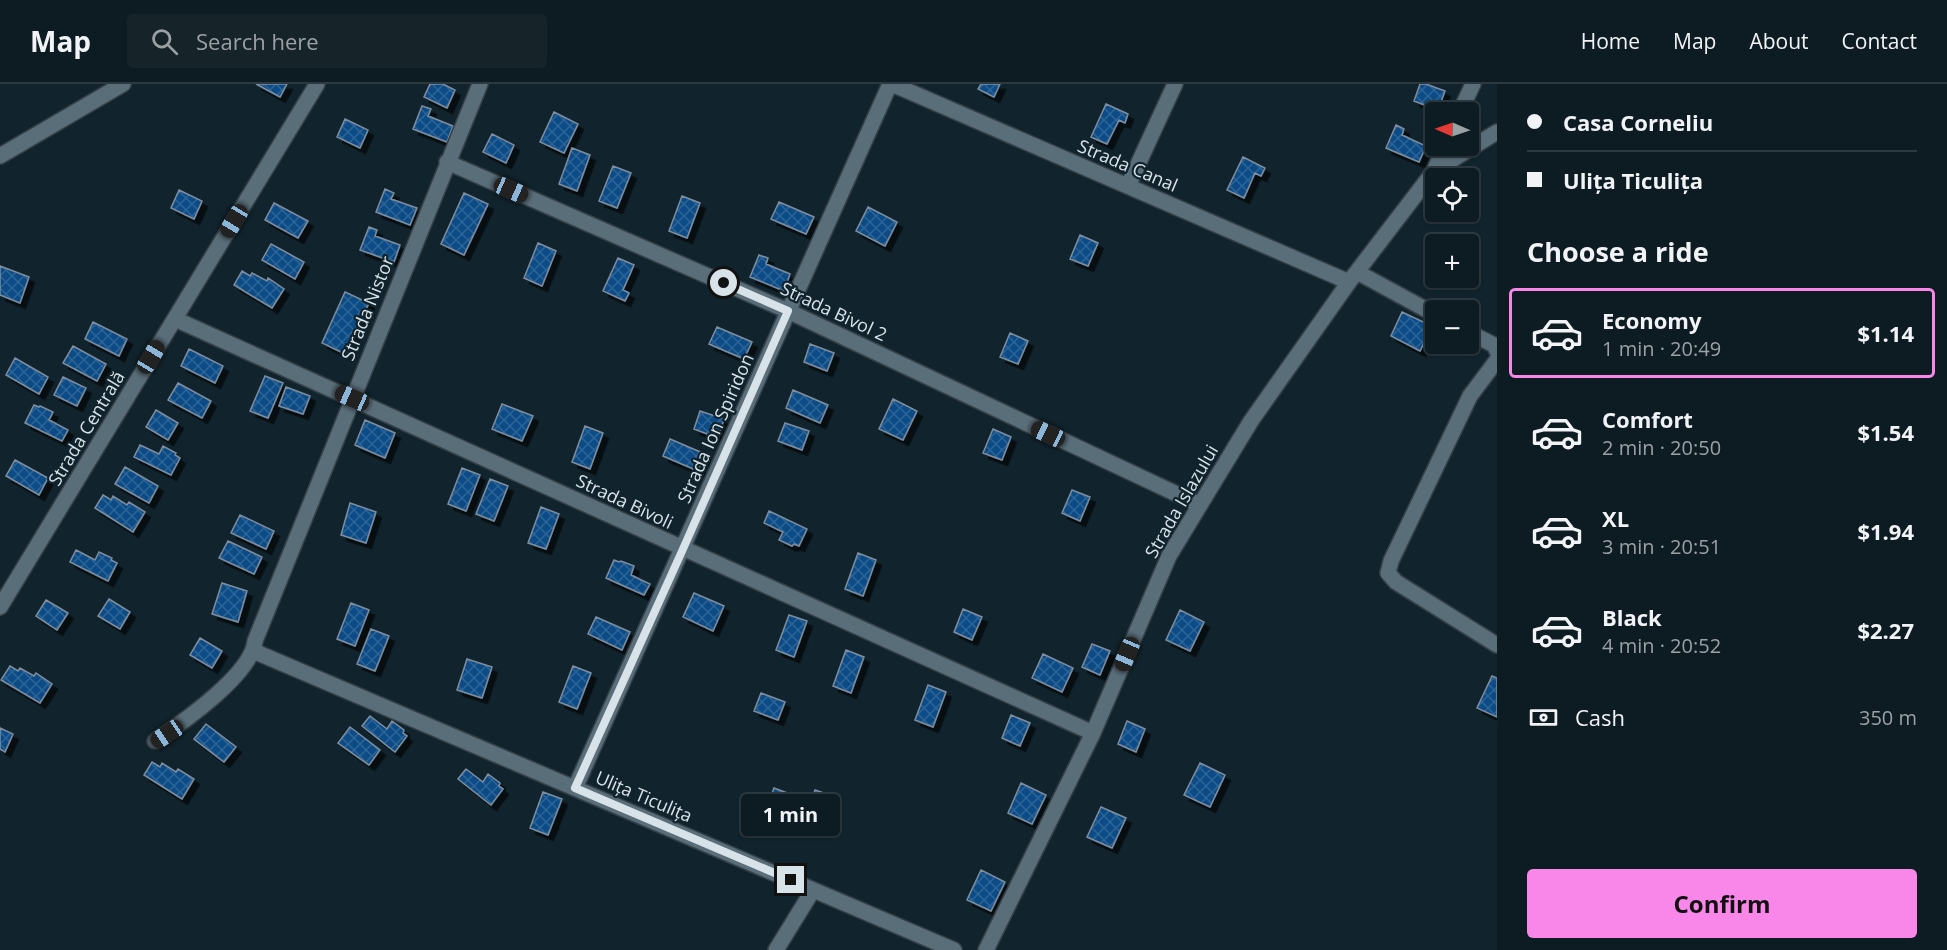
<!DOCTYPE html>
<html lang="en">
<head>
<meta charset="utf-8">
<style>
	:root { --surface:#0d1b22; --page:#16242a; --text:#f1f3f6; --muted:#9aa1a5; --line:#2d3940; --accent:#f987e9 }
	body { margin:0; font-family:"Open Sans",sans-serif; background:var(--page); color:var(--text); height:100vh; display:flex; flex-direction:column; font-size:22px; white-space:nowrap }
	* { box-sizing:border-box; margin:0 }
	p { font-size:20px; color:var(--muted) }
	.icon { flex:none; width:33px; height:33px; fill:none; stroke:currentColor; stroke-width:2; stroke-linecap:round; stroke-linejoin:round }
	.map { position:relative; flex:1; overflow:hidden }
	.details { display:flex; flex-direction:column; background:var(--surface); width:450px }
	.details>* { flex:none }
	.hud { display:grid; align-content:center; height:132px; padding:0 30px; background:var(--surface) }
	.needle { width:39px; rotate:272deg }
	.buttons { position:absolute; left:1425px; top:18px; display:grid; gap:12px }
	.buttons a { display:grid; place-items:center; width:54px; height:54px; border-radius:6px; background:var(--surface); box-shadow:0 2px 4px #0004,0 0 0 2px var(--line); font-size:30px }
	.end { position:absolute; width:27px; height:27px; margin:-14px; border:8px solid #d7e2e9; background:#111; box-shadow:0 0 0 3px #111 }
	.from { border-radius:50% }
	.bubble { position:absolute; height:42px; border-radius:6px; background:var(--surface); box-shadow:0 2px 4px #0004,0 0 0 2px var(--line); font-size:20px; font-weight:700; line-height:42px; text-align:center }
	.car { position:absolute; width:18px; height:36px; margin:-18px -9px; border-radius:8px; box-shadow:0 0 4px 2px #0007; background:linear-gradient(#222 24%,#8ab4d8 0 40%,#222 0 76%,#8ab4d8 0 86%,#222 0) }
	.hud b { display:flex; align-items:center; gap:21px; height:57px; font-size:22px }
	.hud b+b { border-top:2px solid var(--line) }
	.hud i { width:15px; height:15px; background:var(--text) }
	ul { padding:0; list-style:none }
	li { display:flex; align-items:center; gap:18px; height:90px; margin:0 12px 9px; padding:0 18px; border:3px solid transparent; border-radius:6px }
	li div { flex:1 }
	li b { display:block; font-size:22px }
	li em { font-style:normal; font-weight:700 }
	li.active { border-color:var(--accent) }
	li>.icon { width:54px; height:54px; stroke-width:1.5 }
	h2 { padding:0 30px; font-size:27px; line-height:72px }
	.pay { display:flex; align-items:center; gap:15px; height:66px; padding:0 30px; font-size:22px }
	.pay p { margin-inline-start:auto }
	.cta { display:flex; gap:12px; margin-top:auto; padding:12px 30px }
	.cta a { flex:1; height:69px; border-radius:6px; background:var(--accent); color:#111; font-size:24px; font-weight:700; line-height:69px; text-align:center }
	header { display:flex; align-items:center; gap:36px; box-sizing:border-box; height:84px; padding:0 30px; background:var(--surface); border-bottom:2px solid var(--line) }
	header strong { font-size:28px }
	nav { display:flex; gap:33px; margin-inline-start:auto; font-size:21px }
	.search { width:420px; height:54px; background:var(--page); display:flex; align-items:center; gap:15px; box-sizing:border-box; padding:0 21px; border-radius:6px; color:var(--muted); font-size:22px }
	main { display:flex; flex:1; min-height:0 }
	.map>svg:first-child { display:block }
</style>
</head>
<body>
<header>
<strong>Map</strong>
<div class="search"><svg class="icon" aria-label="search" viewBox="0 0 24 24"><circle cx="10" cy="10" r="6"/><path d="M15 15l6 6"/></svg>Search here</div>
<nav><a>Home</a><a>Map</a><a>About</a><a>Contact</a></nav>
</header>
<main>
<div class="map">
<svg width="1497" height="866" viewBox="0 0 1497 866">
	<defs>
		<pattern id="building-cross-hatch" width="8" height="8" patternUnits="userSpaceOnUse" patternTransform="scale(1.5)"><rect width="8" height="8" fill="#0a4b87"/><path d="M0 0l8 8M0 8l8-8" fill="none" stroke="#2d6598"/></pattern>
		<filter id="shadow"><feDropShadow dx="5.5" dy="5.5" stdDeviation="0" flood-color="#0009"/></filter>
	</defs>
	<rect width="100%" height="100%" fill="#11242d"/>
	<path fill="url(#building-cross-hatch)" stroke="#7f8d9e" stroke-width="1.5" filter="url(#shadow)" d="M 256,0 L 287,0 L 280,13 Z
		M 430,0 L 443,0 L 455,6 L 447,24 L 424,13 Z
		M 981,0 L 1000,0 L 994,13 L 978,5 Z
		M 1420,0 L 1426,0 L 1445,7 L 1438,26 L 1414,17 Z
		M 1106,20 L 1128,30 L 1125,39 L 1119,36 L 1107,60 L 1091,53 Z
		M 422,22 L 431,25 L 428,32 L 453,42 L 447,58 L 413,45 Z
		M 554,28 L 578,40 L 564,69 L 540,58 Z
		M 345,35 L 368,46 L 360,64 L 337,53 Z
		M 1396,41 L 1404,45 L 1402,51 L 1426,62 L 1419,78 L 1386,64 Z
		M 492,50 L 514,61 L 506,79 L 483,68 Z
		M 572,64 L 590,71 L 577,107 L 559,100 Z
		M 1243,73 L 1265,84 L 1261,92 L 1255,89 L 1244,114 L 1227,106 Z
		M 613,82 L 631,89 L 617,124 L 599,117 Z
		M 385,105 L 394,109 L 391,115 L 417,124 L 410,141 L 376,128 Z
		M 179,106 L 202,117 L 194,135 L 171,124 Z
		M 464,109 L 488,120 L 464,171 L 441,160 Z
		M 682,112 L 700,119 L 687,154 L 669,147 Z
		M 779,118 L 814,133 L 806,150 L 771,135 Z
		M 274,119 L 308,137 L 298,154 L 265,136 Z
		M 868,123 L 897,138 L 885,162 L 856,147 Z
		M 369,143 L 377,146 L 375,152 L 400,161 L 394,178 L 360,166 Z
		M 1080,151 L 1098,159 L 1088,182 L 1070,175 Z
		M 538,159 L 556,167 L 542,202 L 524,194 Z
		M 271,160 L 304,178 L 295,195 L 262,176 Z
		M 759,171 L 768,174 L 766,180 L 790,190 L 784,207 L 750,193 Z
		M 618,174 L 634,181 L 623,206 L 629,209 L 625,217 L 603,207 Z
		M 0,182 L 29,193 L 20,219 L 0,211 Z
		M 242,187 L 250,192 L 252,189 L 267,197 L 268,194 L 284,205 L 272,224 L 234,201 Z
		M 345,208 L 369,219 L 345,270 L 322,259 Z
		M 1402,228 L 1432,242 L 1420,267 L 1391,252 Z
		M 93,238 L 127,255 L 119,272 L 85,255 Z
		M 717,243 L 752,258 L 744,275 L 709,260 Z
		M 1010,249 L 1028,257 L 1018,280 L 1000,273 Z
		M 810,260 L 834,269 L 827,287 L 804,278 Z
		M 73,262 L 106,280 L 97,297 L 63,279 Z
		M 189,265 L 223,282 L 215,299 L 181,282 Z
		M 15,274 L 48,293 L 39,310 L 6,291 Z
		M 265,292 L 283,299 L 268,334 L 250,327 Z
		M 63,293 L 86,304 L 77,322 L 54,311 Z
		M 178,299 L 211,317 L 202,334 L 168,316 Z
		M 286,303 L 310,312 L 303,330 L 279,322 Z
		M 793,306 L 828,321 L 820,339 L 786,324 Z
		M 893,315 L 917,327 L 903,356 L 879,345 Z
		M 502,320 L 533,332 L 522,357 L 492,345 Z
		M 34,321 L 39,323 L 40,322 L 53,328 L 49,336 L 68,346 L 62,357 L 25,339 Z
		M 156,326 L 178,339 L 168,356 L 146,343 Z
		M 700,327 L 724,335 L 718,354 L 694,345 Z
		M 365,336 L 395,349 L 385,374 L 355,361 Z
		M 785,339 L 809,347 L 802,366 L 778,357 Z
		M 585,342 L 603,349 L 590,385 L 572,378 Z
		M 993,345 L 1011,353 L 1002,376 L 983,369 Z
		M 670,355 L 705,370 L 698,387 L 663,372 Z
		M 140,361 L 159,370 L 163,362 L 176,369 L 175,371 L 180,374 L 171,391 L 134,373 Z
		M 15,376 L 48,394 L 39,411 L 6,392 Z
		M 125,383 L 158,402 L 149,419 L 115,400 Z
		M 462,384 L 480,391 L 466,427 L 448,420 Z
		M 490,395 L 508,402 L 494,437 L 476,430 Z
		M 1072,406 L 1090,413 L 1080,437 L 1062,429 Z
		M 103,411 L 111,416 L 113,412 L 127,421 L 129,418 L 145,428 L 133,448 L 95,424 Z
		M 350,419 L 376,428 L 366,459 L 341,451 Z
		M 541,423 L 559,430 L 546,465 L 528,459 Z
		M 769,427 L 807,445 L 799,462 L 794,460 L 792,462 L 779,456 L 783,448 L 764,439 Z
		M 240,431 L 274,447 L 266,465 L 231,449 Z
		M 228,457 L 262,473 L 254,490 L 219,474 Z
		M 76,466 L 95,476 L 99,468 L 112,474 L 111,476 L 117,479 L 108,497 L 70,478 Z
		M 858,469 L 876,476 L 863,512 L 845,505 Z
		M 614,476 L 619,478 L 621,477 L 634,482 L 631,491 L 650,500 L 644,511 L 606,494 Z
		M 222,499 L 247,507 L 238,538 L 212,530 Z
		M 694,509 L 724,522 L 713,547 L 683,533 Z
		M 109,515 L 130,528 L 120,545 L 98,532 Z
		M 46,516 L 68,529 L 57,546 L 36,532 Z
		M 351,519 L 369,526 L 355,562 L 337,555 Z
		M 963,525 L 982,533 L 972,556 L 954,548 Z
		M 1180,526 L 1204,538 L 1190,567 L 1166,556 Z
		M 789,531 L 807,537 L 794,573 L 776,566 Z
		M 596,533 L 630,548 L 622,566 L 588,550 Z
		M 371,545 L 389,552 L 375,587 L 357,580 Z
		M 200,554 L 222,567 L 212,584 L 190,571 Z
		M 1092,560 L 1110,567 L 1100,591 L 1082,583 Z
		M 846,566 L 864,573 L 851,609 L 833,602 Z
		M 1043,570 L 1073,584 L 1062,608 L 1032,594 Z
		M 467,575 L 492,583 L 482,614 L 457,606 Z
		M 10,582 L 18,587 L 20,584 L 34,592 L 36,589 L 52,600 L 40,619 L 1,596 Z
		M 573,582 L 591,589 L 577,625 L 559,618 Z
		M 1492,592 L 1497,594 L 1497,633 L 1477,624 Z
		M 928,601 L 946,608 L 933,643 L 915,636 Z
		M 761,609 L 785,618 L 778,636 L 754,627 Z
		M 1011,631 L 1030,639 L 1020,662 L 1002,654 Z
		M 370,632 L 387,645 L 392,637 L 404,646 L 403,649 L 407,652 L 395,668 L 362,642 Z
		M 1127,637 L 1145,645 L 1136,668 L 1118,660 Z
		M 206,640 L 236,663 L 224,678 L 194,655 Z
		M 350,643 L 380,666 L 369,681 L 338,659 Z
		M 0,644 L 13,650 L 5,668 L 0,665 Z
		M 152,678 L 160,683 L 162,679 L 176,688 L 178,685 L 194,695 L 182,715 L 144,691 Z
		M 1200,679 L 1225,691 L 1210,723 L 1184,711 Z
		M 466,685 L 483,698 L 488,690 L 500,699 L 499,702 L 503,705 L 491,721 L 458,695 Z
		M 1021,699 L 1046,711 L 1032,740 L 1008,729 Z
		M 774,704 L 798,713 L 791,731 L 767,722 Z
		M 815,706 L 833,712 L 826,736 L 807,730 Z
		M 543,708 L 562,715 L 548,751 L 530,744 Z
		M 1101,723 L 1126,734 L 1112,764 L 1087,753 Z
		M 981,786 L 1005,798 L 991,827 L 967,816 Z"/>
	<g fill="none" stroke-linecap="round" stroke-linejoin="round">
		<defs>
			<path id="minor" d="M 892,0 L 1349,198
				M 1460,28 L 1473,0
				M 0,72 L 123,0
				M 447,78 L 788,227 L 1200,421
				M 1434,87 L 1445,62
				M 1128,102 L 1175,0
				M 1357,188 L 1436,231
				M 175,235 L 1093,649
				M 1468,248 L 1494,261 L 1497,267
				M 1497,276 L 1470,312 L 1391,477 L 1388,489 L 1396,498 L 1497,561
				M 254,564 L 258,569 L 954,866
				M 155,657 C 182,639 252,590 255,557 L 480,0
				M 575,704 L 890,0
				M 776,866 L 813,806
				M 986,866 L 1093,649 L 1169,472 L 1251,337 L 1349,198 L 1434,87 L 1497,48"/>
			<path id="secondary" d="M 0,523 L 317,0"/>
		</defs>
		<use href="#minor" stroke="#344048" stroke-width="18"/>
		<use href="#secondary" stroke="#344048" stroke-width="18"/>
		<use href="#minor" stroke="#5a6e7a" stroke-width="15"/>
		<use href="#secondary" stroke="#5a6e7a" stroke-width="15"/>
	</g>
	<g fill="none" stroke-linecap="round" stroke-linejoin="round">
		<path stroke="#d7e2e9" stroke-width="8" d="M 724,199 L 788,227 L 683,465 L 575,704 L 791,796"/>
	</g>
	<g text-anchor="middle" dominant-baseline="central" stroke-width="4.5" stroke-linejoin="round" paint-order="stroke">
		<g font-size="18" fill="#d7e2e9" stroke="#11242d">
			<text transform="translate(1128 81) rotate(23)">Strada Canal</text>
			<text transform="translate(367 224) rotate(-68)">Strada Nistor</text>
			<text transform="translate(834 227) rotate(25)">Strada Bivol 2</text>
			<text transform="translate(86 344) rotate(-59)">Strada Centrală</text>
			<text transform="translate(715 344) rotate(-66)">Strada Ion Spiridon</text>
			<text transform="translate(625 417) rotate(25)">Strada Bivoli</text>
			<text transform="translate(1181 417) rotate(-60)">Strada Islazului</text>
			<text transform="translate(644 712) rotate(23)">Ulița Ticulița</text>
		</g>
	</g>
</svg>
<div class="buttons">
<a><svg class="needle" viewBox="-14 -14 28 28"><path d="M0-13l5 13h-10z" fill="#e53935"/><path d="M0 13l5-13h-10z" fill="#9aa1a5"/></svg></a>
<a><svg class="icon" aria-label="locate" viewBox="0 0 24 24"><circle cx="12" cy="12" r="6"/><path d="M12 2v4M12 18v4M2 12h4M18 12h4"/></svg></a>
<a>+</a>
<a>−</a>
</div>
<i class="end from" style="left:724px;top:199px"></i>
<i class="end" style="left:791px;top:796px"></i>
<div class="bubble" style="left:741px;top:710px;width:99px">1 min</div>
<i class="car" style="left:511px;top:106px;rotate:114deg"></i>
<i class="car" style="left:234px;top:137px;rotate:211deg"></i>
<i class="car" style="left:151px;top:273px;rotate:31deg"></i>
<i class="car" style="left:352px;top:314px;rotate:294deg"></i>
<i class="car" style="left:1048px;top:350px;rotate:295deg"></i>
<i class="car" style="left:1127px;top:570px;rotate:203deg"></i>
<i class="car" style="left:167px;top:650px;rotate:236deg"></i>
</div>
<section class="details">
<div class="hud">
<b><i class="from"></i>Casa Corneliu</b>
<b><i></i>Ulița Ticulița</b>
</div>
<h2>Choose a ride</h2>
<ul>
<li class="active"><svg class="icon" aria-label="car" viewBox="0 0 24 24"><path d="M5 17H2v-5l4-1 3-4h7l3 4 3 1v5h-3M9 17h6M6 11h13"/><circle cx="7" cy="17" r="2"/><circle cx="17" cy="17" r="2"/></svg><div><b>Economy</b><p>1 min · 20:49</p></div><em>$1.14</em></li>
<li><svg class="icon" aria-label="car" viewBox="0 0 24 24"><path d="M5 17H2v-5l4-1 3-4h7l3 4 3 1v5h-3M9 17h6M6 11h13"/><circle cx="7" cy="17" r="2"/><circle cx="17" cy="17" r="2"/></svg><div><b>Comfort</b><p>2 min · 20:50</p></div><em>$1.54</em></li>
<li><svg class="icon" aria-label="car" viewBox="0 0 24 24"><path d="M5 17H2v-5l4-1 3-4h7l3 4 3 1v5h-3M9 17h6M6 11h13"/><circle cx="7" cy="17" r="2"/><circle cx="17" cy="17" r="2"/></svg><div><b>XL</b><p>3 min · 20:51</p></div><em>$1.94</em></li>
<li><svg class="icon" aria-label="car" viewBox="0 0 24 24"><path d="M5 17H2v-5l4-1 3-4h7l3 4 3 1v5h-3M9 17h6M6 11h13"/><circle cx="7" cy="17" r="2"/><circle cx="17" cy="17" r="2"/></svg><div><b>Black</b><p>4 min · 20:52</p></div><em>$2.27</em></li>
</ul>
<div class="pay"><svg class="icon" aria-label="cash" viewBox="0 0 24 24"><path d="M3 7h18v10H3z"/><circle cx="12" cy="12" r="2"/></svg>Cash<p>350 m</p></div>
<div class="cta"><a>Confirm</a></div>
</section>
</main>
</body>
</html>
